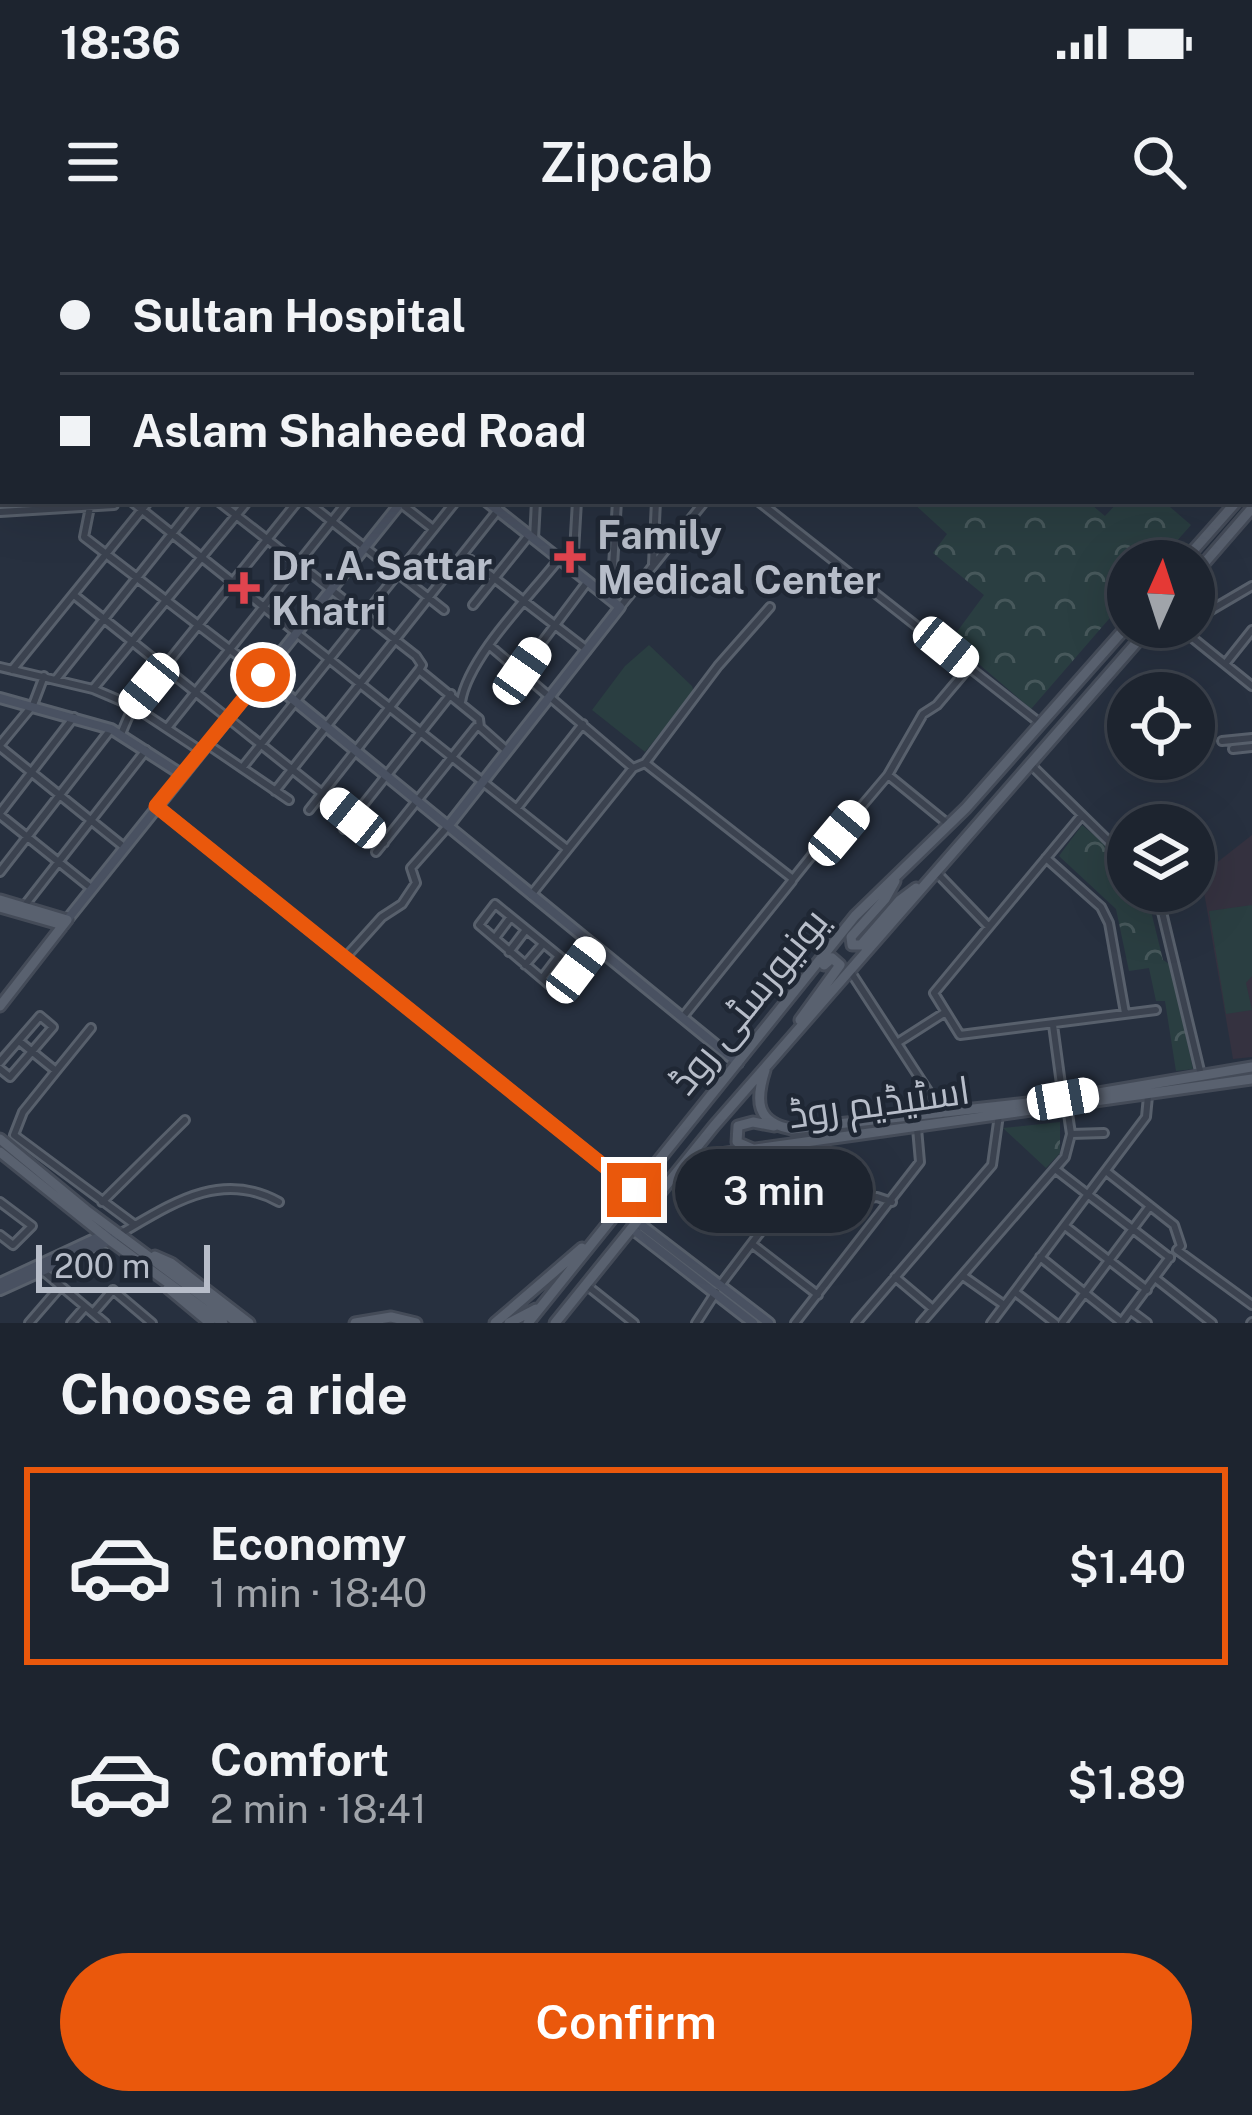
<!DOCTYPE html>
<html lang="en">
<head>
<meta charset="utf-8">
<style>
	:root { --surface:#1d242f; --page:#2a303b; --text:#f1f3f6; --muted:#a0a4aa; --line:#3b414b; --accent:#ea580c }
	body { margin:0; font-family:"Public Sans",Cairo,sans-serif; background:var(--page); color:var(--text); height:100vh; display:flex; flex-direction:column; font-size:45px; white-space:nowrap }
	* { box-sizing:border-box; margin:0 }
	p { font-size:39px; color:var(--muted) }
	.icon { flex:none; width:66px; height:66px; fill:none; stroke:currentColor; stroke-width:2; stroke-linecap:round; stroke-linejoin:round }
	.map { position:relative; height:1083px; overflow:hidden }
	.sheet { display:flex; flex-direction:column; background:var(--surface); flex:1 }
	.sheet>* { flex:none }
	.banner { position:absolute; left:0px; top:0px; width:1254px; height:264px; box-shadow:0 12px 48px #0002,0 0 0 3px var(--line); display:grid; align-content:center; height:264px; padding:0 60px; background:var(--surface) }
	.needle { width:78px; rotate:3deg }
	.controls { position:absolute; left:1107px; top:300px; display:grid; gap:24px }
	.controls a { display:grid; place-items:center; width:108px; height:108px; border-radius:50%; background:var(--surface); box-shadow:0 12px 48px #0002,0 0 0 3px var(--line); font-size:60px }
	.scale { position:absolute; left:36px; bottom:30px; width:174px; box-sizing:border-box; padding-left:12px; border:6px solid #b7bdc9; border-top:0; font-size:33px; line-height:42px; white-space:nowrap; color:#b7bdc9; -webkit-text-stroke:9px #1f2734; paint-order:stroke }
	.end { position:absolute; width:54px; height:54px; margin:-27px; border:15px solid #ea580c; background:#fff; box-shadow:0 0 0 6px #fff }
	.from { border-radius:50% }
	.bubble { position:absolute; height:84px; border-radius:42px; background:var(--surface); box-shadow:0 12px 48px #0002,0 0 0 3px var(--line); font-size:39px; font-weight:600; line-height:84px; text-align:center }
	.car { position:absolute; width:36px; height:72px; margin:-36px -18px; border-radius:15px; box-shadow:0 0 9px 3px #0007; background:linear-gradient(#fff 24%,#345 0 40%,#fff 0 76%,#345 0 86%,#fff 0) }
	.banner b { display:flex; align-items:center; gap:42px; height:114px; font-size:45px }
	.banner b+b { border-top:3px solid var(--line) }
	.banner i { width:30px; height:30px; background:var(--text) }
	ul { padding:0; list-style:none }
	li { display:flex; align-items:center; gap:36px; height:198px; margin:0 24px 18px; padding:0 36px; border:6px solid transparent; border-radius:0px }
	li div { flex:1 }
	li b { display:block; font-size:45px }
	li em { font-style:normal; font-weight:600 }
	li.selected { border-color:var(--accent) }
	li>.icon { width:108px; height:108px; stroke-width:1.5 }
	h2 { padding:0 60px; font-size:54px; line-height:144px }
	.action { display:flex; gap:24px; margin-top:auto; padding:24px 60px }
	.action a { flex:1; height:138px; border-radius:72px; background:var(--accent); color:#fff; font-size:48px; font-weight:600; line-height:138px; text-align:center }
	.status { display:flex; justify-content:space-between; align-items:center; height:84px; padding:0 60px; background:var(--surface); direction:ltr }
	.status svg { height:33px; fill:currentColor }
	header { display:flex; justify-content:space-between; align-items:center; height:156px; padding:0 60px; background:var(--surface); font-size:54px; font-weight:600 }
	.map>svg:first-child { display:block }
</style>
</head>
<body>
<div class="status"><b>18:36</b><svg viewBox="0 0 49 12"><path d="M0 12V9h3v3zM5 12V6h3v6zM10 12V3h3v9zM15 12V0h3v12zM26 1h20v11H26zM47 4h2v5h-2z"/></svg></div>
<header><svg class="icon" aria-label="menu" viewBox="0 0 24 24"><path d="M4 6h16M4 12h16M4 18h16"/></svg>Zipcab<svg class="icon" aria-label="search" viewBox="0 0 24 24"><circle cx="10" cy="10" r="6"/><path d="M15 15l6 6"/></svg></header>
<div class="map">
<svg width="1252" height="1083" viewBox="0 0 1252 1083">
	<defs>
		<pattern id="park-crowns" width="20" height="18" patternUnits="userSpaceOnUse" patternTransform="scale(3)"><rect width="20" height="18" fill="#2a3e41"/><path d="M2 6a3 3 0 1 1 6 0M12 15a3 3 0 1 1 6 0" fill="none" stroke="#47585b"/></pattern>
	</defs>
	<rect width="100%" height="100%" fill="#27303f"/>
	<path fill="#353240" d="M 1252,595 L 1252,817 L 1233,819 L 1201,635 Z"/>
	<path fill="#2a3e41" d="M 649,405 L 692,446 L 694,452 L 645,512 L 592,470 L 625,426 Z
		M 1252,665 L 1252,736 L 1246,743 L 1252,770 L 1226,774 L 1209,671 Z"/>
	<path fill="url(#park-crowns)" d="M 911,261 L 1087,261 L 1105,276 L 1119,261 L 1163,261 L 1191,285 L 1159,321 L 1128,321 L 1128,357 L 1031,469 L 951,400 L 984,355 L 933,313 L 947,294 Z
		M 1082,585 L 1112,610 L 1113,622 L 1128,634 L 1128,651 L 1144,651 L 1148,659 L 1163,720 L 1171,725 L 1193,829 L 1176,831 L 1165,761 L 1156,761 L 1149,728 L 1129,731 L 1116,669 L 1059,616 Z
		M 1060,882 L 1060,913 L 1046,928 L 1003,888 Z"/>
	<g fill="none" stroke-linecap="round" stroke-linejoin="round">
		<path stroke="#3f4e69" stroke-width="10" d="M 141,3 L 151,0
			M 0,53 L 3,52"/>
		<defs>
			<path id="street" d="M 778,0 L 778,3
				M 873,0 L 873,3
				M 487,3 L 487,0
				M 511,3 L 512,0
				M 552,3 L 552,0
				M 593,3 L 593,0
				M 670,3 L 671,0
				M 709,3 L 710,0
				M 727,3 L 727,0
				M 840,3 L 848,0
				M 931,3 L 933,0
				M 958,3 L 960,0
				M 984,3 L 987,0
				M 131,261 L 567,609
				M 218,261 L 416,416 L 422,425 L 419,430 L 479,479 L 480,487 L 507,511
				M 306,261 L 444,370
				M 758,261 L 1041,484
				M 400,263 L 432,288
				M 90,267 L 84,297 L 263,435
				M 0,272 L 114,265
				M 534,299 L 536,261
				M 463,314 L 587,410
				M 653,324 L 656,261
				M 573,329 L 577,261
				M 74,355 L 384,603
				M 611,359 L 617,261
				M 473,365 L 529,295
				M 620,367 L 705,261
				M 770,367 L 718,426 L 645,523 L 793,639 L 833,589 L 839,593 L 888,535 L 923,474 L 937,465 L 970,426
				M 1194,380 L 1252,346
				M 1179,387 L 1252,446
				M 490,406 L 633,528
				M 1225,424 L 1252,390
				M 0,427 L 93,449 L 133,466 L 201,511
				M 12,430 L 149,261
				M 57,438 L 198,261
				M 93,449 L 248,261
				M 507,449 L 588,341
				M 461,462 C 468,417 531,355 559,319
				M 167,488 L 348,261
				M 121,494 L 133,466 L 298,261
				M 1222,501 L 1252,498
				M 207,504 L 289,560
				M 0,505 L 33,465 L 44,436
				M 0,507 L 124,607
				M 1233,509 L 1252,507
				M 1030,524 L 1128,620
				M 242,528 L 456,261
				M 888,535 L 948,584
				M 275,551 L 498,270 L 498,261
				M 517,568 L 583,484
				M 309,570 L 419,430
				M 0,573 L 74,477
				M 0,575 L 91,648
				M 1082,575 L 934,753 L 960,795 L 1156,770
				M 344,589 L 451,454
				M 376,612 L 476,487 L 480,487
				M 1046,618 L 1101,667 L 1109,683 L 1125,773
				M 0,632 L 111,489
				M 937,633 L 989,687
				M 1157,651 L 1201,835
				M 531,655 L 633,528 L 645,523
				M 21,670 L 146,510
				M 495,698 L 510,678
				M 509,712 L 525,691
				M 345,718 L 382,677 L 402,664 L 416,643 L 411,628 L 449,585
				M 525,725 L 542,705
				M 576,730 L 495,664 L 479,685 L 559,753 L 594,707
				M 850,731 L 943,874
				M 543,737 L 559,716
				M 682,778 L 792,641
				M 1053,785 L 1063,859
				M 19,801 L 56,831 L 91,788
				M 897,803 L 944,773
				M 0,822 L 40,776 L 53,787 L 10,837 L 0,829
				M 56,831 L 23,872 L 14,895 L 135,985
				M 1071,894 L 1104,893
				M 729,913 L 746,950 L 777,970
				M 1055,929 L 1170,1018
				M 1107,932 L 1174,985 L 1181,1006 L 1177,1010
				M 0,962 L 32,986 L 13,1005 L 0,995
				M 102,962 L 185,880
				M 1065,986 L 1147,1050
				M 118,995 C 170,965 220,929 279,962
				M 752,1004 L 818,1055
				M 1177,1010 L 1252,1065
				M 1040,1017 L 1121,1082
				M 44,1032 L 105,1083
				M 963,1036 L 1004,1065
				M 895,1037 L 933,1069
				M 1155,1038 L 1212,1083
				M 585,1044 L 634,1083
				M 721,1044 L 777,970 L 877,957 L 892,962
				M 1015,1052 L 1055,1083
				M 1131,1071 L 1147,1083
				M 93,1073 L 113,1050 L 152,1083
				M 29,1083 L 61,1046
				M 71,1083 L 85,1067
				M 696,1083 L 716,1052
				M 795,1083 L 920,922 L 916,877
				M 856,1083 L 992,925 L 999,875
				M 921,1083 L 1065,917 L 1071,894 L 1067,867
				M 991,1083 L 1146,877 L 1148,856
				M 1062,1083 L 1150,966
				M 1121,1083 L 1170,1017
				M 1251,1083 L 1252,1082"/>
			<path id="secondary" d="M 901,0 L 905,3
				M 918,0 L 922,3
				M 263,435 L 738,823
				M 0,458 L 111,489 L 181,534
				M 156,566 L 634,950
				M 449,585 L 620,367 L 486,261
				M 67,680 L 402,261
				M 636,981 L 769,1083
				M 631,988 L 753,1083
				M 0,1043 L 107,993
				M 0,1050 L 113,999"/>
			<path id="primary" d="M 1251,245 L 1252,244
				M 1184,321 L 1237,261
				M 1194,335 L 1252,268
				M 895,641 L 885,659 L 851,697 L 852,705 L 861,705 L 900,660 L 916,648
				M 0,660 L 67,680 L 0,766
				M 0,667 L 63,685
				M 800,780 L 840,725 L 832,718 L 824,725
				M 765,830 C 755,861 756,883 792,889 L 1063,859 L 1252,827
				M 0,899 L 86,970 L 238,1083
				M 753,909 L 737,902 L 738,886 L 753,882 L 774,886
				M 0,912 L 111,1001 L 223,1083
				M 684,928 L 713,915 L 1252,839
				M 155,1016 L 171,1023 L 249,1083
				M 168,1048 L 210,1083
				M 355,1083 L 391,1077 L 416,1083
				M 495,1083 L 582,1008
				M 509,1083 L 536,1069
				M 528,1083 L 855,676 L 966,568 L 1128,385
				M 555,1083 L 714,886 L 1150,387"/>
			<path id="highway" d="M 404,3 L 418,0
				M 0,39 L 3,38
				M 0,109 L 3,108"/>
		</defs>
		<use href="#street" stroke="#58606c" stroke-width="12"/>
		<use href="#secondary" stroke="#58606c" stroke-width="14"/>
		<use href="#primary" stroke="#444b58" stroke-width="15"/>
		<use href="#highway" stroke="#454d59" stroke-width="18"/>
		<use href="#street" stroke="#3b424f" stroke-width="6"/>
		<use href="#secondary" stroke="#495161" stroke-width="8"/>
		<use href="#primary" stroke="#59616f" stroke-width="9"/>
		<use href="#highway" stroke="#746b58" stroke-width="12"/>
		<defs>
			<path id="highway-bridge" d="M 93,3 L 101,0"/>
		</defs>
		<use href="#highway-bridge" stroke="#454d59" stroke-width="18" stroke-linecap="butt"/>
		<use href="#highway-bridge" stroke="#746b58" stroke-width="12"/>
	</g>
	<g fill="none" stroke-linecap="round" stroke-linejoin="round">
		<path stroke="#ea580c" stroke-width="15" d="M 263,435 L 156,566 L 634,950"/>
	</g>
	<g fill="#e0444e" stroke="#1f2734" stroke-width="4.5">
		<path d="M564 299h12v12h12v12h-12v12h-12v-12h-12v-12h12z"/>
		<path d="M238 330h12v12h12v12h-12v12h-12v-12h-12v-12h12z"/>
	</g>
	<g text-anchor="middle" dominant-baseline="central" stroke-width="9" stroke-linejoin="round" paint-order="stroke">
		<g font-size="39" font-weight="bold" fill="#b7bdc9" stroke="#1f2734" text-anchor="start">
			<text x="597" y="295">Family<tspan x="597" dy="45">Medical Center</tspan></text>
			<text x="271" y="326">Dr .A.Sattar<tspan x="271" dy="45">Khatri</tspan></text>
		</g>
		<g font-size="39" fill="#b7bdc9" stroke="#1f2734">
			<text transform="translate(748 761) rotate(-51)">یونیورسٹی روڈ</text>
			<text transform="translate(879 862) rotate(-8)">اسٹیڈیم روڈ</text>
		</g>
	</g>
</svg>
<div class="controls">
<a><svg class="needle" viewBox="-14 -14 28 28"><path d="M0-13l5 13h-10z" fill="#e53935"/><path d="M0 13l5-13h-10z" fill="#a0a4aa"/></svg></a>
<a><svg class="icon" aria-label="locate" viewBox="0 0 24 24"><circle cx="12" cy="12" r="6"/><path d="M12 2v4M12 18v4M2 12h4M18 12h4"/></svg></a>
<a><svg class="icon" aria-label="layers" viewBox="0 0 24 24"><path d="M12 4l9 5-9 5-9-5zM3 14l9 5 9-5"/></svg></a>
</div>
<div class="scale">200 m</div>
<i class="end from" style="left:263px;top:435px"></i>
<i class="end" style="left:634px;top:950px"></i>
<div class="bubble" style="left:675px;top:909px;width:198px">3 min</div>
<i class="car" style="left:946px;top:407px;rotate:129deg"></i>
<i class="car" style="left:522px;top:431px;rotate:35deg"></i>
<i class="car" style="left:149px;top:446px;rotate:219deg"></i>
<i class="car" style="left:353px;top:578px;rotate:309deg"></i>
<i class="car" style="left:839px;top:593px;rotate:40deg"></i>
<i class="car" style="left:576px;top:730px;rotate:37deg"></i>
<i class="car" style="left:1063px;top:859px;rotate:80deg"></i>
<div class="banner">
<b><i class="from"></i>Sultan Hospital</b>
<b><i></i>Aslam Shaheed Road</b>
</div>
</div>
<section class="sheet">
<h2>Choose a ride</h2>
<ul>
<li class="selected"><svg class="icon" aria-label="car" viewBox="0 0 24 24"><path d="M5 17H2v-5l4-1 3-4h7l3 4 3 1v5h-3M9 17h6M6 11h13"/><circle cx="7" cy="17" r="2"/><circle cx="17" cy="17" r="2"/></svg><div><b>Economy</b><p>1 min · 18:40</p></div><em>$1.40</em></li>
<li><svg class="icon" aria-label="car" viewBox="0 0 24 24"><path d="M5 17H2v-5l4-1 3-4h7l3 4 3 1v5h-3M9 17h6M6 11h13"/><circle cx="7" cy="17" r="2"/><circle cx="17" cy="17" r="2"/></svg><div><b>Comfort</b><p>2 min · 18:41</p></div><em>$1.89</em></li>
</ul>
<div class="action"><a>Confirm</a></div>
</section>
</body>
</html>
